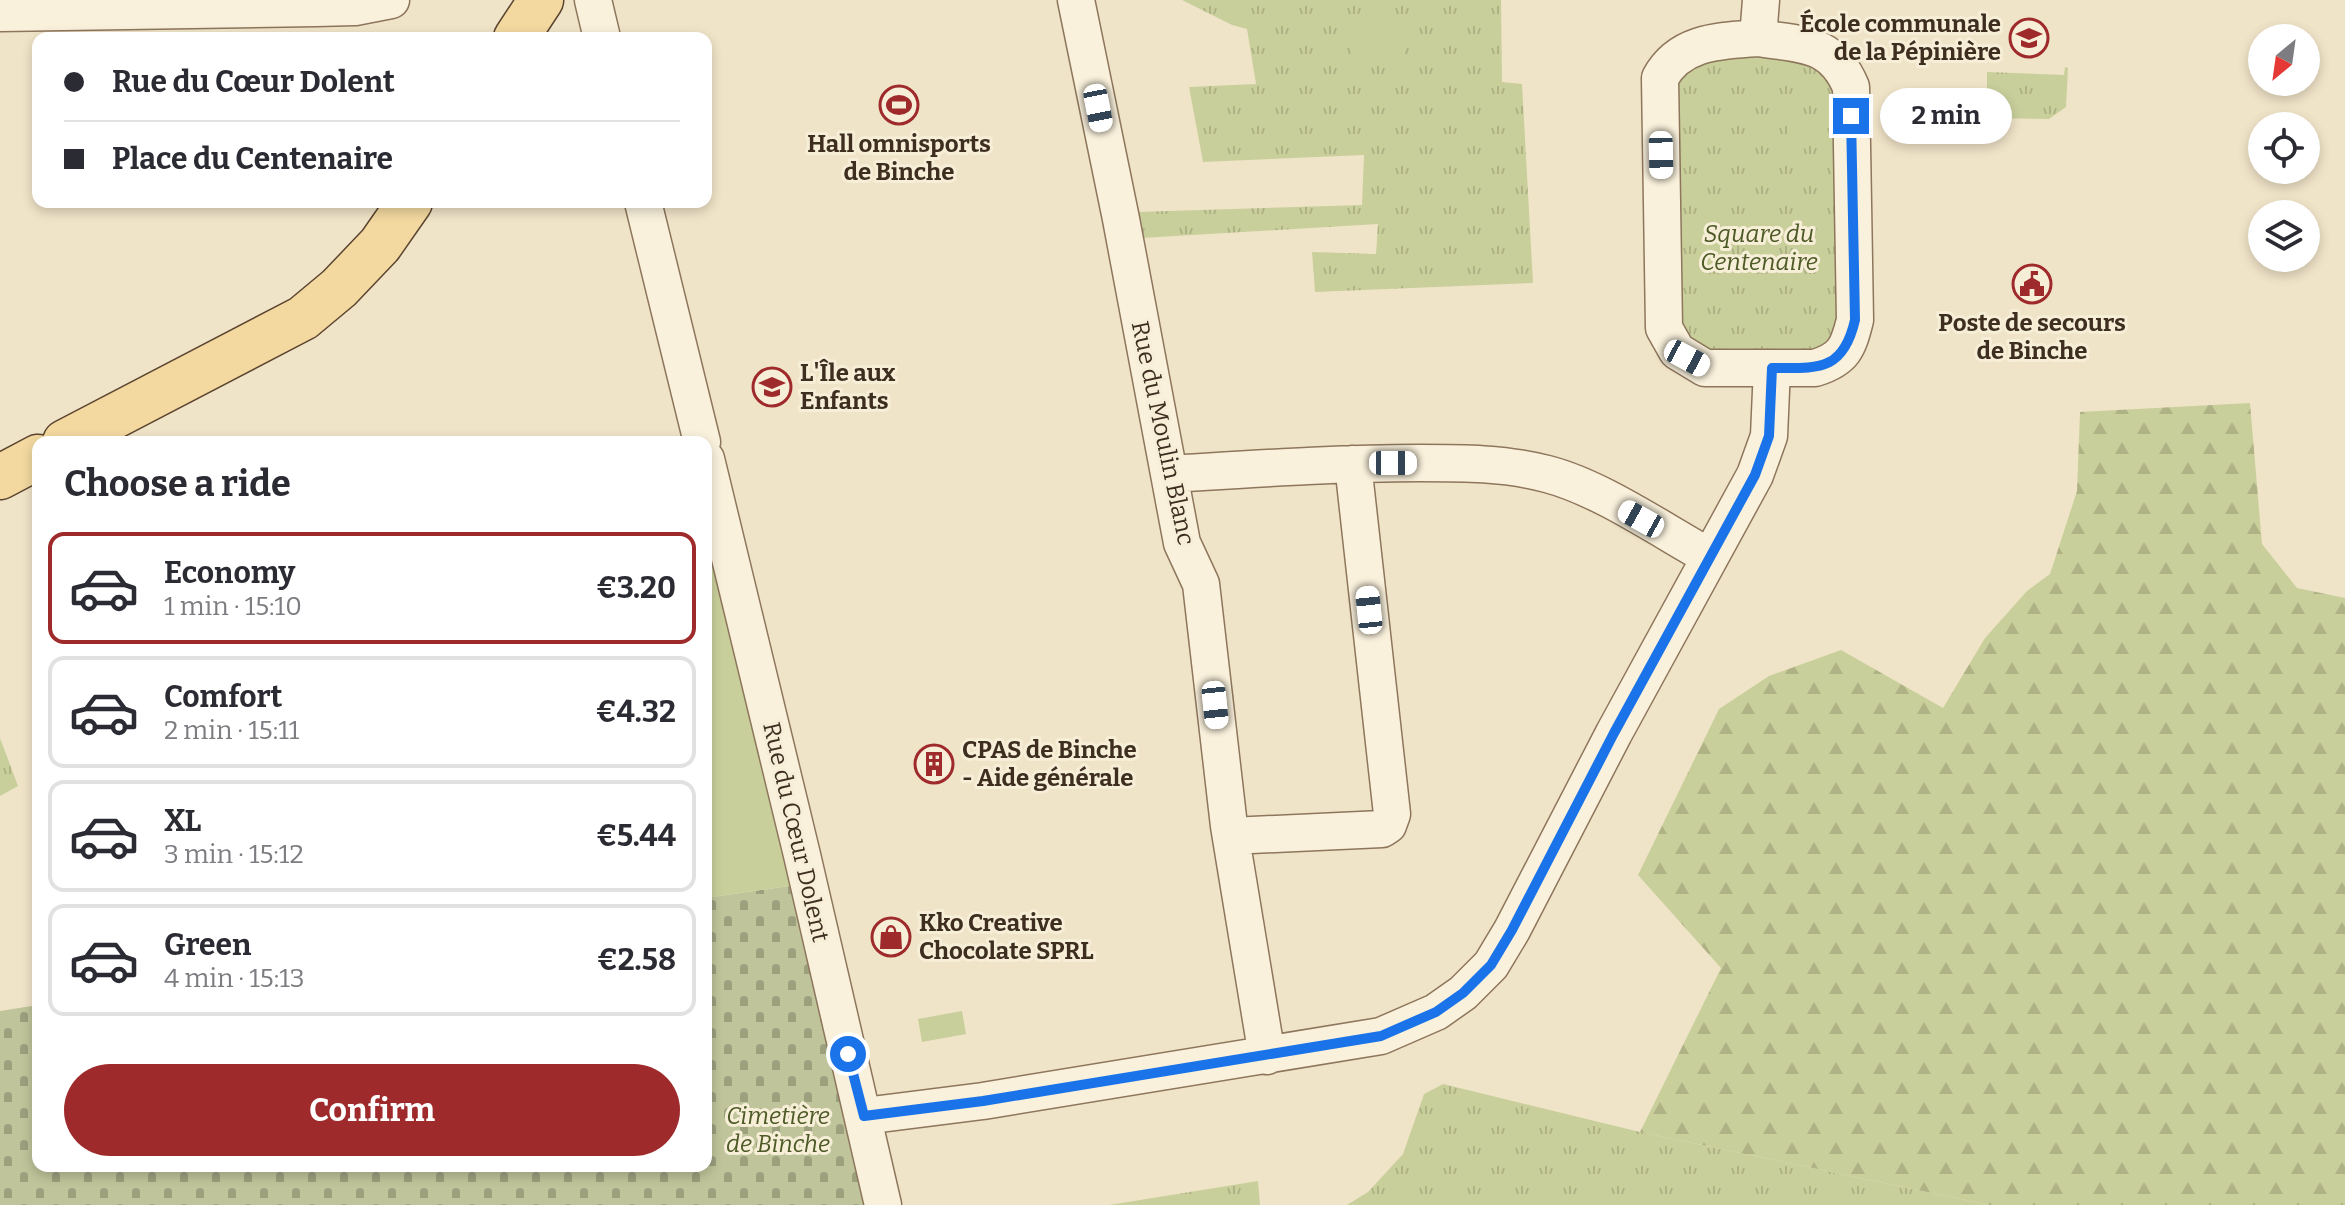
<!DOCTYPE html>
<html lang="en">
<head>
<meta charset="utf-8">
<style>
	:root { --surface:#fff; --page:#f7f7f7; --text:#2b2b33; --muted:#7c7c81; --line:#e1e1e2; --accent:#9e2a2b }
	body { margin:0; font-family:Bitter,serif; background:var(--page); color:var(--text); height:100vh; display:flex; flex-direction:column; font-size:30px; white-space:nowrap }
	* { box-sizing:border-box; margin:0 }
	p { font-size:26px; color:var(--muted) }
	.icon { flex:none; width:44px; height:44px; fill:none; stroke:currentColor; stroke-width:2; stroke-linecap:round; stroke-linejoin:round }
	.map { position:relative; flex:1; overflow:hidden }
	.drawer { position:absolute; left:32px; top:436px; width:680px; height:736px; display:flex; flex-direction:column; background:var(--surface); border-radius:16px; box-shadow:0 4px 12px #0003 }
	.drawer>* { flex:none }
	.guide { position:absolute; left:32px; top:32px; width:680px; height:176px; border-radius:16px; box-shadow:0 4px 12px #0003; display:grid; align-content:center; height:176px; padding:0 32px; background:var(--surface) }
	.needle { width:52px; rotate:209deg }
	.fabs { position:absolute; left:2248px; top:24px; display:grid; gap:16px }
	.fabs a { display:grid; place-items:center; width:72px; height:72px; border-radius:50%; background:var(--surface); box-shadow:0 4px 12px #0003; font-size:40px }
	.end { position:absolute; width:36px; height:36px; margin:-18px; border:10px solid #1a73e8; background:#fff; box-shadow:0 0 0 4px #fff }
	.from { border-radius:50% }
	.bubble { position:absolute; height:56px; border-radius:28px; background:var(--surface); box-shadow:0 4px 12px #0003; font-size:26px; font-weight:700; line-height:56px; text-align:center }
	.car { position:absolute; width:24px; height:48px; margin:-24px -12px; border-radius:10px; box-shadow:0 0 6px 2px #0007; background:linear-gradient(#fff 24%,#345 0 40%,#fff 0 76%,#345 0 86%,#fff 0) }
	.guide b { display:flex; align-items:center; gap:28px; height:76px; font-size:30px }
	.guide b+b { border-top:2px solid var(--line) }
	.guide i { width:20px; height:20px; background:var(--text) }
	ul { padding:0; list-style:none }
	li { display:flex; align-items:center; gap:24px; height:112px; margin:0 16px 12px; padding:0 16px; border:4px solid var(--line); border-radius:16px }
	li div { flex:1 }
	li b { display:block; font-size:30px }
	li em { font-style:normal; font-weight:700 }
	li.current { border-color:var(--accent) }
	li>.icon { width:72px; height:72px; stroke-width:1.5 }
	h2 { padding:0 32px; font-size:36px; line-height:96px }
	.cta { display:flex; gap:16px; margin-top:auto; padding:16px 32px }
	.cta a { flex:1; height:92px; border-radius:48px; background:var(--accent); color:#fff; font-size:32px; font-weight:700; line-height:92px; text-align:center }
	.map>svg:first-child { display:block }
</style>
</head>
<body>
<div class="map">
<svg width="2345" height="1205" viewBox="0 0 2345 1205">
	<defs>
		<pattern id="grass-tufts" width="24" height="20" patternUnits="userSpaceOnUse" patternTransform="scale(2)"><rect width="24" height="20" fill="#c9cf9b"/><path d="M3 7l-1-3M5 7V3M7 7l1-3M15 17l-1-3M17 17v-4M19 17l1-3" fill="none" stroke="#aeb285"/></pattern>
		<pattern id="forest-firs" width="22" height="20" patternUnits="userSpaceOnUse" patternTransform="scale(2)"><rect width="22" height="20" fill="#c9cf9b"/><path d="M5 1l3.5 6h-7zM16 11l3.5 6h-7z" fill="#aeb285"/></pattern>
		<pattern id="cemetery-stones" width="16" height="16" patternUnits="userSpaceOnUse" patternTransform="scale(2)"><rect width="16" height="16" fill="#bfc49a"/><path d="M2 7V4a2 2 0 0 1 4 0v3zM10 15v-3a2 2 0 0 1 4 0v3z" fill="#9ca07d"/></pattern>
	</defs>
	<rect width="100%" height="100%" fill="#f0e4c8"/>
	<path fill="url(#grass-tufts)" d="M 1182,0 L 1501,0 L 1502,82 L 1522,84 L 1533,283 L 1315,292 L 1312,252 L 1376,254 L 1378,224 L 1142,238 L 1137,212 L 1362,205 L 1364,155 L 1203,162 L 1189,87 L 1256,84 L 1247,29 L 1232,25 Z
		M 1724,56 L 1809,56 L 1833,78 L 1846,317 L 1826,352 L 1700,353 L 1681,331 L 1676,84 L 1681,72 Z
		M 2065,67 L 2068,68 L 2066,107 L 2049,119 L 1987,118 L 1987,72 L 2064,75 Z
		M 0,738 L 18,786 L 0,796 Z
		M 1443,1084 L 1640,1132 L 1989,1205 L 1347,1205 L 1368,1192 L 1403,1154 L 1424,1094 Z
		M 1258,1181 L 1260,1205 L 1109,1205 Z"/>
	<path fill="url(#forest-firs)" d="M 2250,403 L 2262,544 L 2297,588 L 2345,598 L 2345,1205 L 1989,1205 L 1640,1132 L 1721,968 L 1638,875 L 1719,709 L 1769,676 L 1841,650 L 1943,708 L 1985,638 L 2027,591 L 2050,574 L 2077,491 L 2080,412 Z"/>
	<path fill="url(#cemetery-stones)" d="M 796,885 L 870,1205 L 0,1205 L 0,1011 L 38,1005 L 38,1166 L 706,1166 L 706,898 Z"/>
	<path fill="#c9cf9b" d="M 1399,16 L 1405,53 L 1351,73 L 1350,25 Z
		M 1787,111 L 1803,111 L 1804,153 L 1789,154 Z
		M 706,509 L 796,885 L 706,898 Z
		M 962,1011 L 966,1034 L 922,1042 L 918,1019 Z"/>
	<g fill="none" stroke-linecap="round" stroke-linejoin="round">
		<defs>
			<path id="minor" d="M 593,0 L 602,38
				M 1076,0 L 1121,219 L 1182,543 L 1201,584 L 1229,826 L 1267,1056
				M 0,13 L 316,8 L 355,7 L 391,0
				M 1758,38 C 1801,45 1832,41 1851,87 L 1855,320 C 1848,348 1844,359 1815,368 L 1705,368 L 1677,351 L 1664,328 L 1660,78 C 1680,41 1720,41 1758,38 Z
				M 1758,38 L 1761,0
				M 643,202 L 702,442
				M 706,459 L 802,855 L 883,1205
				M 1169,474 C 1253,469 1336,463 1420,463 C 1462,463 1506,463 1547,474 C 1601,488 1661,530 1710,557
				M 1231,836 L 1382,829 L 1388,825 L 1392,814 L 1353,464
				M 864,1116 L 983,1101 L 1381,1036 L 1436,1012 L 1463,993 L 1491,965 L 1512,930 L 1614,733 L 1755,475 L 1769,436 L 1772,368"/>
			<path id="major" d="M 516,38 L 541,0
				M 65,442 L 303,318 L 339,288 L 380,245 L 410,202
				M 0,477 L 38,457"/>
		</defs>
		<use href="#minor" stroke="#8d765c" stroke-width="39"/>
		<use href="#major" stroke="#5b4430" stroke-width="47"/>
		<use href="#minor" stroke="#faf1dc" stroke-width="36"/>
		<use href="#major" stroke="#f3d9a0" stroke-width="44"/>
	</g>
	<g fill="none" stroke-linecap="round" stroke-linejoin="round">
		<path stroke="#1a73e8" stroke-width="10" d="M 848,1054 L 864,1116 L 983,1101 L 1381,1036 L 1436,1012 L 1463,993 L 1491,965 L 1512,930 L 1614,733 L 1755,475 L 1769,436 L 1772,368 C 1818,368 1843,372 1855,320 L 1851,116"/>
	</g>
	<defs>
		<symbol id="school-ring" viewBox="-11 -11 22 22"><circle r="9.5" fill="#f7eed8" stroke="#9e2a2b" stroke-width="1.5"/><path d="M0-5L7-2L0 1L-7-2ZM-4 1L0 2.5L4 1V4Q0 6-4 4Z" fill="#9e2a2b"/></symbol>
		<symbol id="stadium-ring" viewBox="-11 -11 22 22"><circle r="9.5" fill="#f7eed8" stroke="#9e2a2b" stroke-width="1.5"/><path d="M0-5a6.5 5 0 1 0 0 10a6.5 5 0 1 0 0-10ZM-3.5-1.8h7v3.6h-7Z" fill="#9e2a2b"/></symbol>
		<symbol id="civic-ring" viewBox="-11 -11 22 22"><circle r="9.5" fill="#f7eed8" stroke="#9e2a2b" stroke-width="1.5"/><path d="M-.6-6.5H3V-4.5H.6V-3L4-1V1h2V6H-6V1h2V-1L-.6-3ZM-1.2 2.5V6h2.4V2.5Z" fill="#9e2a2b"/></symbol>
		<symbol id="building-ring" viewBox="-11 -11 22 22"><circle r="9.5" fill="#f7eed8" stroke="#9e2a2b" stroke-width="1.5"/><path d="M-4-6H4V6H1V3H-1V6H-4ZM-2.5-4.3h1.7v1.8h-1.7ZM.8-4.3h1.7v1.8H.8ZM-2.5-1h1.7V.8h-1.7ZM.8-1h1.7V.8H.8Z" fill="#9e2a2b"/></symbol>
		<symbol id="shop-ring" viewBox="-11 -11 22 22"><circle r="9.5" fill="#f7eed8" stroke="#9e2a2b" stroke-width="1.5"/><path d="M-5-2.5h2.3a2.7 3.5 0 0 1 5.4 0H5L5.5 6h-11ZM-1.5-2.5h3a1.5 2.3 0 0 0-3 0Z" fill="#9e2a2b"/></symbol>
	</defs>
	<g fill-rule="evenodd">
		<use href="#school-ring" x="2007" y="16" width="44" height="44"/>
		<use href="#stadium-ring" x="877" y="83" width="44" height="44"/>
		<use href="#civic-ring" x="2010" y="262" width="44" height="44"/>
		<use href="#school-ring" x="750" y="365" width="44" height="44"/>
		<use href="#building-ring" x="912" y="742" width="44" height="44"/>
		<use href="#shop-ring" x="869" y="915" width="44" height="44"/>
	</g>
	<g text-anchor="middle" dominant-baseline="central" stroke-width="6" stroke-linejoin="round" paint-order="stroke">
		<g font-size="24" font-weight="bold" fill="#3d2e20" stroke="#f7eed8" text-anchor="start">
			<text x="2001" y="24" text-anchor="end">École communale<tspan x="2001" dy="28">de la Pépinière</tspan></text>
			<text x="899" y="144" text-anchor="middle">Hall omnisports<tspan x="899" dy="28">de Binche</tspan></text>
			<text x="2032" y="323" text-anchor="middle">Poste de secours<tspan x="2032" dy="28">de Binche</tspan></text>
			<text x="800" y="373">L'Île aux<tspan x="800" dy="28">Enfants</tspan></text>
			<text x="962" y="750">CPAS de Binche<tspan x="962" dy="28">- Aide générale</tspan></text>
			<text x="919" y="923">Kko Creative<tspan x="919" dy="28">Chocolate SPRL</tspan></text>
		</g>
		<g font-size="24" font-style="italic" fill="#4d5a26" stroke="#f7eed8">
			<text x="1759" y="234">Square du<tspan x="1759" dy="28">Centenaire</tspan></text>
			<text x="778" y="1116">Cimetière<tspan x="778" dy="28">de Binche</tspan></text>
		</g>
		<g font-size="24" fill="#3d2e20" stroke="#f7eed8">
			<text transform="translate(1163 433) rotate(78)">Rue du Moulin Blanc</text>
			<text transform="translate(796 832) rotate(77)">Rue du Cœur Dolent</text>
		</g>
	</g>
</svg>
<div class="fabs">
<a><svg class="needle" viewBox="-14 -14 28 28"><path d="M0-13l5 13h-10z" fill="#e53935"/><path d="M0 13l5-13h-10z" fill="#7c7c81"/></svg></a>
<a><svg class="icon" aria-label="locate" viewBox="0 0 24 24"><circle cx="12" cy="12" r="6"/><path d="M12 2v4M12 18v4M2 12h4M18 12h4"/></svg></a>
<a><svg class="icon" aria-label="layers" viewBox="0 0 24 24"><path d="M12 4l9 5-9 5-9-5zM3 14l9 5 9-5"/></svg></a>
</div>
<i class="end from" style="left:848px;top:1054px"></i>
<i class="end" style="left:1851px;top:116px"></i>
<div class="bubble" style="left:1880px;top:88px;width:132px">2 min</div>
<i class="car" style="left:1098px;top:108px;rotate:169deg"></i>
<i class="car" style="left:1661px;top:155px;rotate:179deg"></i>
<i class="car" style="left:1687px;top:358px;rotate:118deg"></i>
<i class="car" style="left:1393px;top:463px;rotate:90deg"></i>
<i class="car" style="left:1641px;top:519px;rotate:299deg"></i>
<i class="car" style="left:1369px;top:610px;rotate:354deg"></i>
<i class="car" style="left:1215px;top:705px;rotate:174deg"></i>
<div class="guide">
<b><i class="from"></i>Rue du Cœur Dolent</b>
<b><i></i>Place du Centenaire</b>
</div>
<section class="drawer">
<h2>Choose a ride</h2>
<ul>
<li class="current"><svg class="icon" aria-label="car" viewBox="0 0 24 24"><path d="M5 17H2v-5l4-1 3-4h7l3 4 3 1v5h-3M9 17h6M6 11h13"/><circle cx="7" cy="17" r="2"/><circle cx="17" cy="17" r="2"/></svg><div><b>Economy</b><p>1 min · 15:10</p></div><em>€3.20</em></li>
<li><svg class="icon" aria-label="car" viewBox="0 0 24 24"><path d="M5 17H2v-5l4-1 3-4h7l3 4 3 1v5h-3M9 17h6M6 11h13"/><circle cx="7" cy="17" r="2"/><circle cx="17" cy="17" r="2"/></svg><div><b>Comfort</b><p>2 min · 15:11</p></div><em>€4.32</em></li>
<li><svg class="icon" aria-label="car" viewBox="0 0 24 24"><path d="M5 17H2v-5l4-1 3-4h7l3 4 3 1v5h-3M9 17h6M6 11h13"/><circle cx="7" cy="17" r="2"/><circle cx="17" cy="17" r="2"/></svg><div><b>XL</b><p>3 min · 15:12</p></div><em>€5.44</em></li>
<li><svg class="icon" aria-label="car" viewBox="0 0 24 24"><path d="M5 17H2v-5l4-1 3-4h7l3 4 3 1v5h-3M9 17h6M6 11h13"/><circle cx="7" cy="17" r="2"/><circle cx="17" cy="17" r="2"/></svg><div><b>Green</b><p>4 min · 15:13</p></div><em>€2.58</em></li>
</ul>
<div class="cta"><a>Confirm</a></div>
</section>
</div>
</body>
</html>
